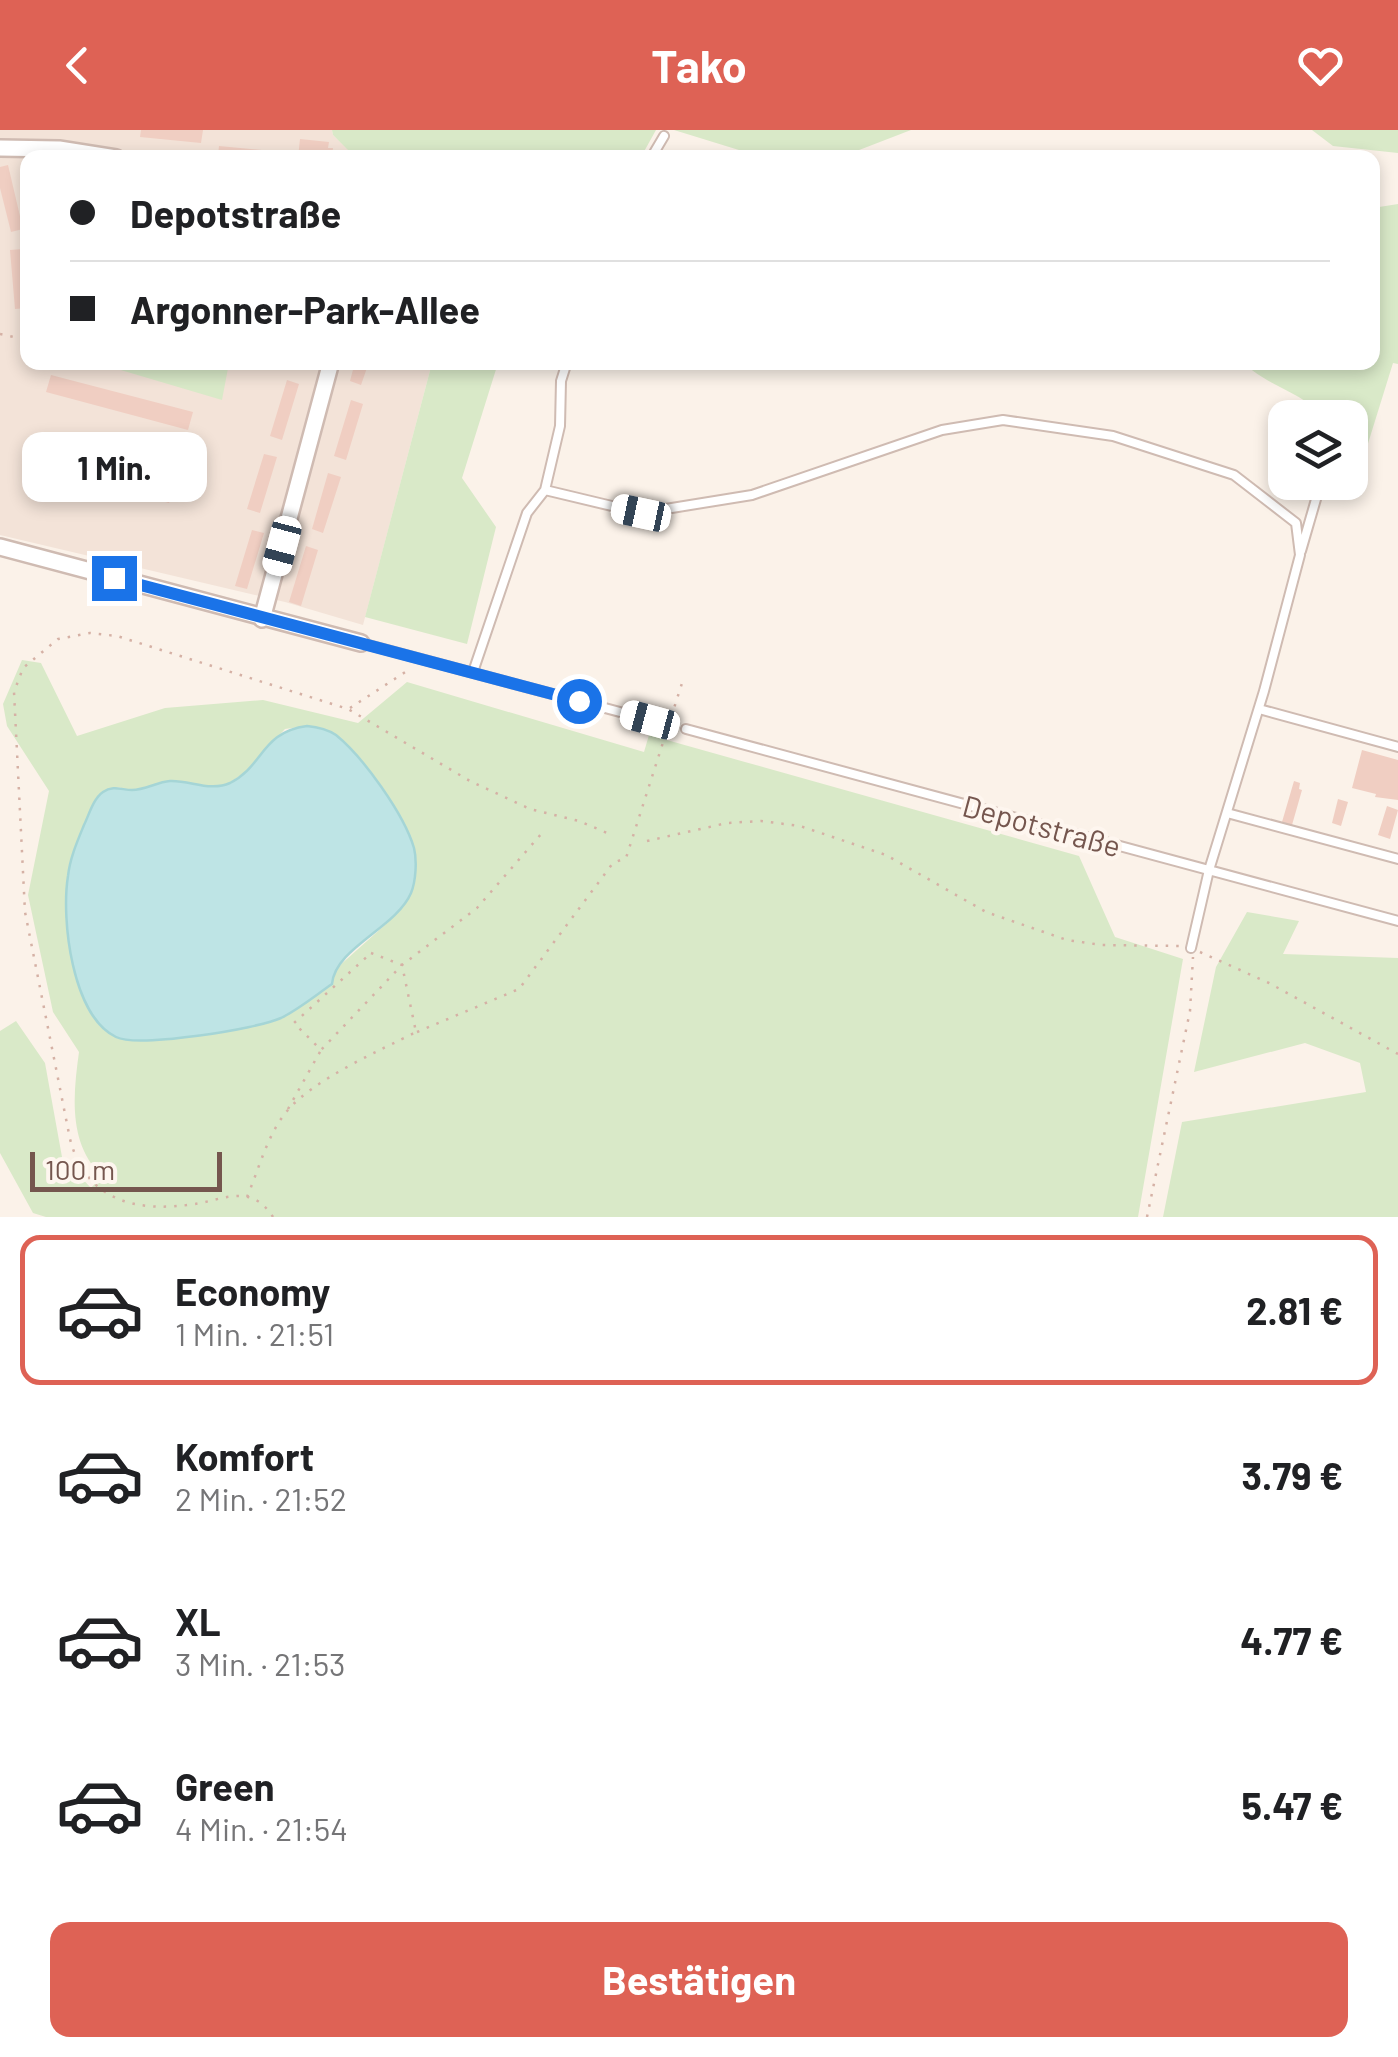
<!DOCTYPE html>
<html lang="de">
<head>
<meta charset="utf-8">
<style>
	:root { --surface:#fff; --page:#f2f2f2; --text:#202124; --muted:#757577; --line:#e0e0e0; --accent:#de6255 }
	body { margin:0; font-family:Barlow,sans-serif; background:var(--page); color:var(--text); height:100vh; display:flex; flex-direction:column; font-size:38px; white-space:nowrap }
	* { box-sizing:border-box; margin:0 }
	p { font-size:32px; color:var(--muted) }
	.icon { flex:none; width:55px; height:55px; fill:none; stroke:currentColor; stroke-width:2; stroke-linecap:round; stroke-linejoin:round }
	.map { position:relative; height:1087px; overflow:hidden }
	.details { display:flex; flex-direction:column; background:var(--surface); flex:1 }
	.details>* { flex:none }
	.guide { position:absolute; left:20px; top:20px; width:1360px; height:220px; border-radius:20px; box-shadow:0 5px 15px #0003; display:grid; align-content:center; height:220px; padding:0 50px; background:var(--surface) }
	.buttons { position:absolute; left:1268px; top:270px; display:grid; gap:20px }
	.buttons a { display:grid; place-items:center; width:100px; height:100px; border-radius:20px; background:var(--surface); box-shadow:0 5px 15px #0003; font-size:50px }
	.scale { position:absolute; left:30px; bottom:25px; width:192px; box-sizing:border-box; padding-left:10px; border:5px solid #75564e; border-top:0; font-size:28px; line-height:35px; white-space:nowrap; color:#75564e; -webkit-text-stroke:8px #fef6ef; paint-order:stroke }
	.end { position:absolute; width:45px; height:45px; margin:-22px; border:12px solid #1a73e8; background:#fff; box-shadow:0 0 0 5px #fff }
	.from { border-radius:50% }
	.bubble { position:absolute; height:70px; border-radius:20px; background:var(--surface); box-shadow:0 5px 15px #0003; font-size:32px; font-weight:700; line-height:70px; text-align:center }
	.car { position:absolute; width:30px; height:60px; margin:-30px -15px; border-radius:12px; box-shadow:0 0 8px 2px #0007; background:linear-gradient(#fff 24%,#345 0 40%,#fff 0 76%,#345 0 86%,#fff 0) }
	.guide b { display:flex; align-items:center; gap:35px; height:95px; font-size:38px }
	.guide b+b { border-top:2px solid var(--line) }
	.guide i { width:25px; height:25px; background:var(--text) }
	ul { padding:18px 0 0; list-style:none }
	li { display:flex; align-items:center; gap:30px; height:150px; margin:0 20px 15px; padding:0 30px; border:5px solid transparent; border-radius:20px }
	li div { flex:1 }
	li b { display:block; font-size:38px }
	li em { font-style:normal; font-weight:700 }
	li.current { border-color:var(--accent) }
	li>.icon { width:90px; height:90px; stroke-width:1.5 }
	.cta { display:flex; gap:20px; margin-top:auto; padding:20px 50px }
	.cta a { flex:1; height:115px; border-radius:20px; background:var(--accent); color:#fff; font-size:40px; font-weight:700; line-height:115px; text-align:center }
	header { display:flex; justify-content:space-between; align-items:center; height:130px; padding:0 50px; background:var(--accent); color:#fff; font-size:45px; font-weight:700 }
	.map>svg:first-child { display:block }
</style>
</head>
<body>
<header><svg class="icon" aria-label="back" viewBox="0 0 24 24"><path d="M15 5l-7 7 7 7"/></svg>Tako<svg class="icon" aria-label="heart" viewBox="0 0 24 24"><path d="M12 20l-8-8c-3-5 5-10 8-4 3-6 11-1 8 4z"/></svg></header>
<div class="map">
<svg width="1398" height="1087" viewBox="0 0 1398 1087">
	<rect width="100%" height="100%" fill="#fbf2e9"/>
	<path fill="#f3e3d8" d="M 0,0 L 332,0 L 333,5 L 356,27 L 28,28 L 28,232 L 432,233 L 363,495 L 285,472 L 0,405 Z"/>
	<path fill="#d9e9c8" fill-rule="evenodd" d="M 332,0 L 656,0 L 641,27 L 356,28 L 333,5 Z
		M 674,0 L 911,0 L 841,27 L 765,28 Z
		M 1312,0 L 1398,0 L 1398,23 L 1333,16 Z
		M 1398,74 L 1398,234 L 1393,233 L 1361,336 L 1350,322 L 1350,288 L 1323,287 C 1302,261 1268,257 1244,233 L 1372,232 L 1373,78 Z
		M 97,233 L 229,232 L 229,233 L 222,270 Z
		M 432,233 L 498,233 L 462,348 L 496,397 L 467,514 L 365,487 Z
		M 22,530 L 41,533 L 77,606 L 165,578 L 263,570 L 358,593 L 407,552 L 644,622 L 649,605 L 1079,726 L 1115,807 L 1183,829 L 1138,1087 L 46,1087 L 33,1083 L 0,1023 L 0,901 L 16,891 L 45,933 L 62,1027 L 91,1058 L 102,1046 C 68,1014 73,965 79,922 L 53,882 L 28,765 L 49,661 L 7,596 L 3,574 ZM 307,596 C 342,601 379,655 399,683 L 386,794 L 281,888 L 252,896 L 178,907 L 78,851 L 68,813 L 67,747 L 73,722 L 91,680 L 98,668 L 118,657 L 128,660 L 216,657 L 229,653 L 244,643 L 285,599 Z
		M 1247,782 L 1299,791 L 1283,824 L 1398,828 L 1398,1087 L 1163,1087 L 1182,992 L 1366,962 L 1360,933 L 1305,913 L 1194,942 L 1216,837 Z"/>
	<path fill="#bee4e5" stroke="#a5d5d6" stroke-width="2.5" d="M 307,596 C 317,597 327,599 336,605 C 363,627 404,684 414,718 C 417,730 416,751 411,763 C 396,798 335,818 332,854 C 316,865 299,879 281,888 C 257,899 138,918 116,907 C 72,886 61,789 68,746 C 70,728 77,712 84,695 C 89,685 93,669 103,662 C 113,655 122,660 132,660 C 145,660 157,652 170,651 C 190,650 210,662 230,653 C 264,636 261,602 307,596 Z"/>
	<path fill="#f0cec2" d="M 141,0 L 203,0 L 201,13 L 140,7 Z
		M 300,9 L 329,12 L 328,18 L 333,18 L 332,28 L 298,28 Z
		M 219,16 L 283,22 L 282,28 L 223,28 L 218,25 Z
		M 8,35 L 23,99 L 11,102 L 0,58 L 0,37 Z
		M 23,119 L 28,178 L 15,179 L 10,120 Z
		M 355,232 L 369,232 L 361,255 L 350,251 Z
		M 51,245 L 193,282 L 188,300 L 46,262 Z
		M 287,250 L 299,254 L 282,310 L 270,306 Z
		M 351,270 L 363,274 L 346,330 L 334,326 Z
		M 32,317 L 174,355 L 169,373 L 27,335 Z
		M 264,324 L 277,327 L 260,383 L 247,379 Z
		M 328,343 L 341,347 L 323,403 L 312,399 Z
		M 252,400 L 264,403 L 247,459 L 235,456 Z
		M 306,416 L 318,420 L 301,476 L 289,472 Z
		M 1362,620 L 1398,630 L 1398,670 L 1375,667 L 1376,664 L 1352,658 Z
		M 1294,651 L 1300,653 L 1299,659 L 1302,660 L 1292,695 L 1282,692 Z
		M 1338,669 L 1348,672 L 1341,696 L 1332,693 Z
		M 1387,676 L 1398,680 L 1390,709 L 1378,705 Z"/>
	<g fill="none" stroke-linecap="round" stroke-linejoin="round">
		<defs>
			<path id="service" d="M 651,28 L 664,6
				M 545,360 L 560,296 L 561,251 L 567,232
				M 1301,421 L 1321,352
				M 361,513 L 650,590
				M 473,542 L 527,383 L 545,360 L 641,383 L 752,365 L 942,300 L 1003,290 L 1113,306 L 1234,345 L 1296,393 L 1300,425 L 1264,561 L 1209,740 L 1191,818
				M 1259,579 L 1398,617
				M 686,599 L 1398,791
				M 1227,683 L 1398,729"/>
			<path id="minor" d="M 0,18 L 59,19 L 116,28
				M 0,417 L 361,513
				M 262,489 L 331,232"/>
		</defs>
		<use href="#service" stroke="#cfbbb2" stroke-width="12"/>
		<use href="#minor" stroke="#cfbbb2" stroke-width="20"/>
		<path stroke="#d5b1a5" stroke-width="2.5" stroke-dasharray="2.5 8" stroke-linecap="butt" d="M 0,204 L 28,210
			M 350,578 L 410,539
			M 647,711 L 727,693 L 761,691 L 800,696 L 886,725 L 986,782 L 1067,810 L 1102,815 L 1182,816
			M 1200,822 L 1269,853 L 1398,924
			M 371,823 L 402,835 L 321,920 L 294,893 Z
			M 417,902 L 519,859 L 613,733 L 626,728 L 683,550
			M 288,979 L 321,920
			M 247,1067 C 259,1039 267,1005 287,981 C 314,949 379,921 416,902 L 402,835 L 477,778 L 542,703
			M 273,1087 C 266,1076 256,1067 242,1066 C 227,1065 209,1072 195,1074 C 136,1083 86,1071 70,1009 L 25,782 L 14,562 L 23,538 L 58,509 L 90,503 L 117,506 L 348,579 L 470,651 L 530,679 L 579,691 L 612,705
			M 1147,1087 L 1190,881 L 1193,827"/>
		<use href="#service" stroke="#fff" stroke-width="8"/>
		<use href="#minor" stroke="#fff" stroke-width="15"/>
	</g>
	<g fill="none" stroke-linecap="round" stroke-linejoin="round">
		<path stroke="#1a73e8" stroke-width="12" d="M 114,448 L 579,571"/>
	</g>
	<g text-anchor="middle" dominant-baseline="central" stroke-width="8" stroke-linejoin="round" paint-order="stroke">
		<g font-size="30" fill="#75564e" stroke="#fef6ef">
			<text transform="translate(1042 695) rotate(15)">Depotstraße</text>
		</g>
	</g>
</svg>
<div class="buttons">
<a><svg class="icon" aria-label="layers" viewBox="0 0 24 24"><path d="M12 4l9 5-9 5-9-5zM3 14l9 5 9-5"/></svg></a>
</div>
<div class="scale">100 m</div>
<i class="end from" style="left:579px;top:571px"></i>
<i class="end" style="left:114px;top:448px"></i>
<div class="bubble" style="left:22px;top:302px;width:185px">1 Min.</div>
<i class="car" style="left:641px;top:383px;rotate:282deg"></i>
<i class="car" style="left:282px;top:416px;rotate:195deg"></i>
<i class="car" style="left:650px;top:590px;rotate:285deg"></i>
<div class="guide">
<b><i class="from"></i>Depotstraße</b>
<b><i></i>Argonner-Park-Allee</b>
</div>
</div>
<section class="details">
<ul>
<li class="current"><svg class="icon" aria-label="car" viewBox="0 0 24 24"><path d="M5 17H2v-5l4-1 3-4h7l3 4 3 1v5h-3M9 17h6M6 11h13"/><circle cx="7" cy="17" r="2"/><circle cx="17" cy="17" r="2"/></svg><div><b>Economy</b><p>1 Min. · 21:51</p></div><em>2.81 €</em></li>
<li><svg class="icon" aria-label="car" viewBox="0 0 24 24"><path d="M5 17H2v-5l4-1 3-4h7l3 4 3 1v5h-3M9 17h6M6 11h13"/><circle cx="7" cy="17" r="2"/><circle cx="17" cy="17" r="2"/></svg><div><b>Komfort</b><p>2 Min. · 21:52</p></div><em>3.79 €</em></li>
<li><svg class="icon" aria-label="car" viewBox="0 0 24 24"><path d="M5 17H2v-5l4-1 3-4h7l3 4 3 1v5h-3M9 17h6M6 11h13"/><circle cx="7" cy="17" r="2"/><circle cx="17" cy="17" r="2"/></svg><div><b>XL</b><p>3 Min. · 21:53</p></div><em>4.77 €</em></li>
<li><svg class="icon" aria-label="car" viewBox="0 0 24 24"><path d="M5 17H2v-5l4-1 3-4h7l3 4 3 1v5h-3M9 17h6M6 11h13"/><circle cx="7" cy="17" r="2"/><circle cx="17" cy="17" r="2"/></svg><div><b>Green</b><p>4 Min. · 21:54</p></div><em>5.47 €</em></li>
</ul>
<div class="cta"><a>Bestätigen</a></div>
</section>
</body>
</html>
